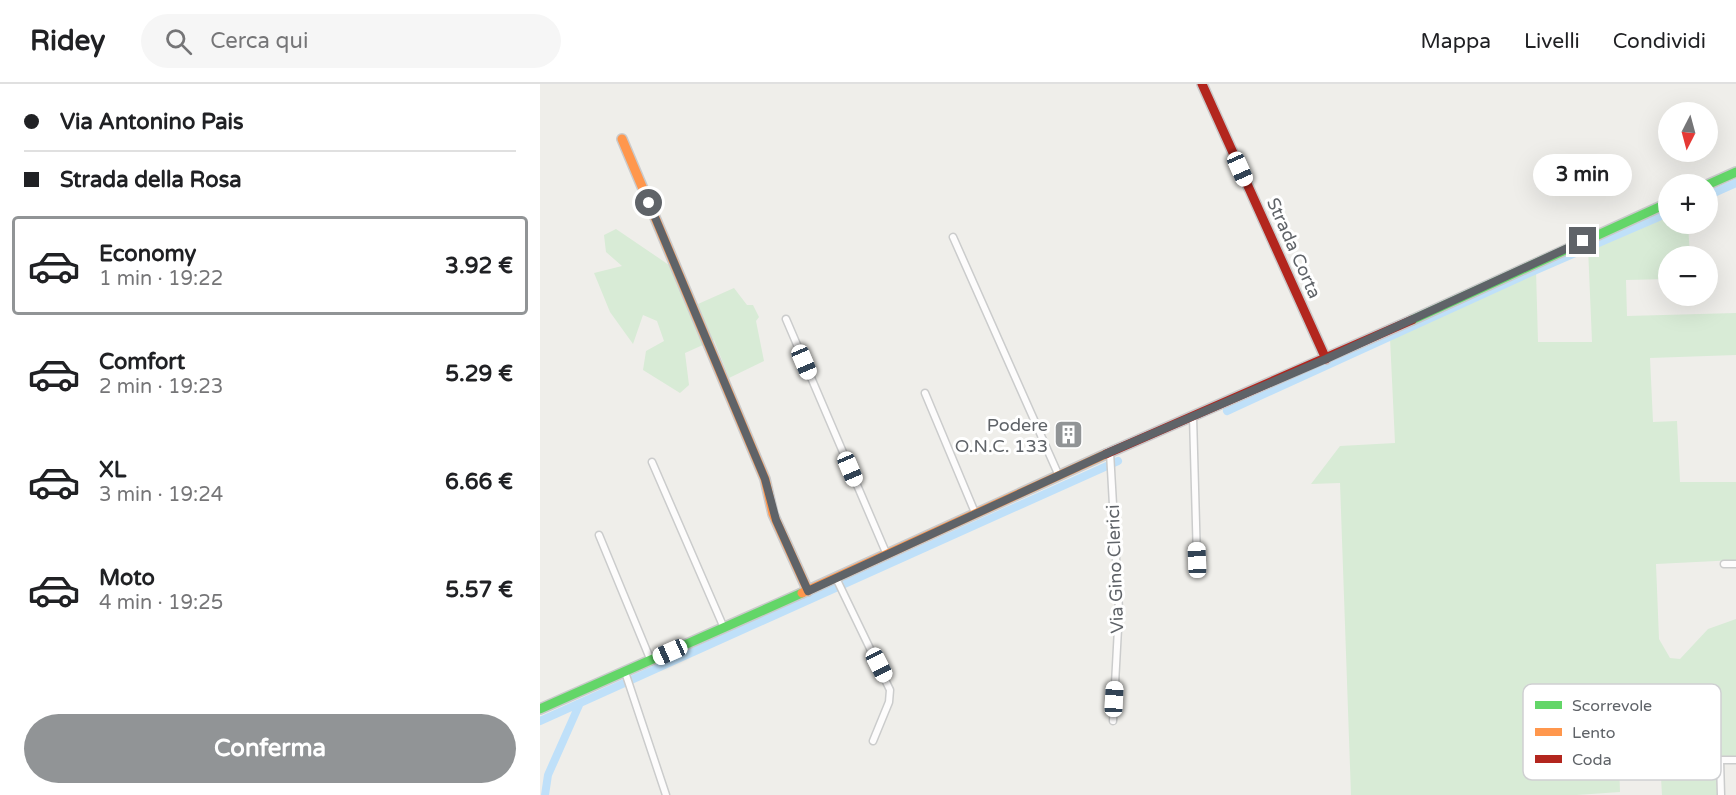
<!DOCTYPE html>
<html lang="it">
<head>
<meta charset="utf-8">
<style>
	:root { --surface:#fff; --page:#f6f6f6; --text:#202124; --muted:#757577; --line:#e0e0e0; --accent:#919496 }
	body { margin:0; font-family:"Varela Round",sans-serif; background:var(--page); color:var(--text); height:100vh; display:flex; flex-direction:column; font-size:22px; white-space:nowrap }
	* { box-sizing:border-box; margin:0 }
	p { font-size:20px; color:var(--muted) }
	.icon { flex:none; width:33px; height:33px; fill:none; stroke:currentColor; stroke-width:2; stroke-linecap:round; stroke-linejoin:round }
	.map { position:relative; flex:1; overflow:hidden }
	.sheet { display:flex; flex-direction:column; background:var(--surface); width:540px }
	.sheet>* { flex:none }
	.top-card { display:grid; align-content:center; height:132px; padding:0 24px; background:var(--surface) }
	.needle { width:39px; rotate:186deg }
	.tools { position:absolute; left:1118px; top:18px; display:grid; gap:12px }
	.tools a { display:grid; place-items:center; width:60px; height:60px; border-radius:50%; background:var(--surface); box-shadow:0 6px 24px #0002; font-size:30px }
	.end { position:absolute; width:27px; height:27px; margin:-14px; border:8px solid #5f6368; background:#fff; box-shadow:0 0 0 3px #fff }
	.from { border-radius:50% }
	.bubble { position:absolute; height:42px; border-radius:21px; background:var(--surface); box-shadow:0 6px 24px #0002; font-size:20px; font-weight:800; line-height:42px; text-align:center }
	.car { position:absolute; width:18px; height:36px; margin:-18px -9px; border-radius:8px; box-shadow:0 0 4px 2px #0007; background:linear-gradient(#fff 24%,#345 0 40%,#fff 0 76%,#345 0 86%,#fff 0) }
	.top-card b { display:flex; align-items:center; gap:21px; height:57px; font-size:22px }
	.top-card b+b { border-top:2px solid var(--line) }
	.top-card i { width:15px; height:15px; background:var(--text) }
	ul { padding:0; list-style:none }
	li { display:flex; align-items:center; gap:18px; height:99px; margin:0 12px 9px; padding:0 12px; border:3px solid transparent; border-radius:6px }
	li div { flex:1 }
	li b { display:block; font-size:22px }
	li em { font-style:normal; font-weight:800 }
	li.selected { border-color:var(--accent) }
	li>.icon { width:54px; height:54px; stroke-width:1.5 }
	.button { display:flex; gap:12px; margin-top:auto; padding:12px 24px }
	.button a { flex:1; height:69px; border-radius:36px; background:var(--accent); color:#fff; font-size:24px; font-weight:800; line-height:69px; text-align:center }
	header { display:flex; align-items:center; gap:36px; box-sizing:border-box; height:84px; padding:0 30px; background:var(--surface); border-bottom:2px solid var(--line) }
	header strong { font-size:28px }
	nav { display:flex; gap:33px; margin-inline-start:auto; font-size:21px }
	.search { width:420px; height:54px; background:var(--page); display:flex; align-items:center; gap:15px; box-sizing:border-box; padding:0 21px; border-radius:33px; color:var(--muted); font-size:22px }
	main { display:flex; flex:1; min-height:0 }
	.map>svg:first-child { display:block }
</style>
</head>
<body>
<header>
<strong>Ridey</strong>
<div class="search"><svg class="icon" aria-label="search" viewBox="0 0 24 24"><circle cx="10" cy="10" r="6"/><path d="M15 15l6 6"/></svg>Cerca qui</div>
<nav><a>Mappa</a><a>Livelli</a><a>Condividi</a></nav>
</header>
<main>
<section class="sheet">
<div class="top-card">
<b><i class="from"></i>Via Antonino Pais</b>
<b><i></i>Strada della Rosa</b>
</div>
<ul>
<li class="selected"><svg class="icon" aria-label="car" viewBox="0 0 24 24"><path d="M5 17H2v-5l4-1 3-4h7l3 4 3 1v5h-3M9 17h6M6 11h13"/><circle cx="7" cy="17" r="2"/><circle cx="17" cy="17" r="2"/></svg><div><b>Economy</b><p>1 min · 19:22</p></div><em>3.92 €</em></li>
<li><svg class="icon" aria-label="car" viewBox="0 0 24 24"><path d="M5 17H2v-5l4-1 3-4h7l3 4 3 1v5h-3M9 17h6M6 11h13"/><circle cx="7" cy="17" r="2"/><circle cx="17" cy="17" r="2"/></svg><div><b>Comfort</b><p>2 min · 19:23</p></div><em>5.29 €</em></li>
<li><svg class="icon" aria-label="car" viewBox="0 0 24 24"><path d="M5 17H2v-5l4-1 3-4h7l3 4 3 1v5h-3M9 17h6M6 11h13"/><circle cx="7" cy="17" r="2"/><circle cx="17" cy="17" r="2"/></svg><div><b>XL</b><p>3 min · 19:24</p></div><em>6.66 €</em></li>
<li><svg class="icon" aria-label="car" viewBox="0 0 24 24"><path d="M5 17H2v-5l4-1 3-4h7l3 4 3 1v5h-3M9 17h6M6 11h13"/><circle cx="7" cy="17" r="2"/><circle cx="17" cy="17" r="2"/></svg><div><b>Moto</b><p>4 min · 19:25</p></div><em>5.57 €</em></li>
</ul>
<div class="button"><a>Conferma</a></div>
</section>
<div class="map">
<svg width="1196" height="711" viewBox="0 0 1196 711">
	<rect width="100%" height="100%" fill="#efeeea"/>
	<path fill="#d8ebd6" d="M 1128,129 L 1128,140 L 1148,140 L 1150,172 L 1128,172 L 1128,195 L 1086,196 L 1087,232 L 1196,229 L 1196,271 L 1110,274 L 1113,338 L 1137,337 L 1140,398 L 1196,398 L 1196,476 L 1116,480 L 1119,555 L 1130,574 L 1140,575 L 1168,545 L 1196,535 L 1196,672 L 1079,677 L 1080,708 L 1037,711 L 811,711 L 800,399 L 771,400 L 800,362 L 855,359 L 850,254 L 996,186 L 998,258 L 1052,258 L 1048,163 Z
		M 76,145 L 129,181 L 153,234 L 162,232 L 158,220 L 194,204 L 207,221 L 213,221 L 219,233 L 216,237 L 224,277 L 189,294 L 174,256 L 145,269 L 149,301 L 140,309 L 103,286 L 106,267 L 124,257 L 117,237 L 103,231 L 93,260 L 70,228 L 54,189 L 82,182 L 66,168 L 64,151 Z
		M 1176,675 L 1177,711 L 1122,711 L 1120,676 Z"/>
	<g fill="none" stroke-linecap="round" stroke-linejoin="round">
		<path stroke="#bfe0f9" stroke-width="8" d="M 1167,112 L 1196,99
			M 687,327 L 996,186 L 1128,129
			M 0,637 L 578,377
			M 5,711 L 8,691 L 40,619"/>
		<defs>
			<path id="street" d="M 413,153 L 519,392
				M 246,235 L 347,471
				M 385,309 L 436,431
				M 653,332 L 657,476
				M 570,368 L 579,526 L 573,637
				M 112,378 L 184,544
				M 59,451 L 111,577
				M 1184,480 L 1196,480
				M 296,494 L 350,606 L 349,618 L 333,657
				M 85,588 L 126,711
				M 1181,711 L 1180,676 L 1196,676"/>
			<path id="fast" d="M 1167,101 L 1196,88
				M 872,236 L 1128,119
				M 0,625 L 262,509"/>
			<path id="slow" d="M 82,55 L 225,395 L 233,430 L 268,507
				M 262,509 L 566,370"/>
			<path id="jam" d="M 662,0 L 786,275
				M 566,370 L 872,236"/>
		</defs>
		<use href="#street" stroke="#cbcccc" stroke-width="9"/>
		<use href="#fast" stroke="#cacacb" stroke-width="12"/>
		<use href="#slow" stroke="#cacacb" stroke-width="12"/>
		<use href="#jam" stroke="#cacacb" stroke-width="12"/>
		<use href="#street" stroke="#fdfcfc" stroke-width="6"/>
		<use href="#fast" stroke="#63d668" stroke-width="9"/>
		<use href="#slow" stroke="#ff974d" stroke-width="9"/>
		<use href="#jam" stroke="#b3261e" stroke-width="9"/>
	</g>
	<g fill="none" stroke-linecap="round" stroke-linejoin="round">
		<path stroke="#5f6368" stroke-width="8" d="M 109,119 L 225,395 L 236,436 L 268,507 L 570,368 L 786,275 L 1043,157"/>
	</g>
	<defs>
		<symbol id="building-square" viewBox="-11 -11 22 22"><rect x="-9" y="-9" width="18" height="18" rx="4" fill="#919496" stroke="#fff"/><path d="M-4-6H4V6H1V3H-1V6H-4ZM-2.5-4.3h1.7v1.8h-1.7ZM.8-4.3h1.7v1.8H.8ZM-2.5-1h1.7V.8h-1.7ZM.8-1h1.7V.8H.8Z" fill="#fff"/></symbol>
	</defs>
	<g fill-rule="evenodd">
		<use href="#building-square" x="512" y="334" width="33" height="33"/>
	</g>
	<g text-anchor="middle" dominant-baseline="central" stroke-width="6" stroke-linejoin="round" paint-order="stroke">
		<g font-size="18" fill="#5f6368" stroke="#fff">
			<text transform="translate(754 164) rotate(66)">Strada Corta</text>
			<text transform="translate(575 485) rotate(-92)">Via Gino Clerici</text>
		</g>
		<g font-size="18" fill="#5f6368" stroke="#fff" text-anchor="end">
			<text x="508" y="341">Podere<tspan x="508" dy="21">O.N.C. 133</tspan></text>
		</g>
	</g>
	<rect x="983" y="600" width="198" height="96" rx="9" fill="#fff" stroke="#cfd0d2" stroke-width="1.5"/>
	<rect x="995" y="617" width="27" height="8" fill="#63d668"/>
	<rect x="995" y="644" width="27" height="8" fill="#ff974d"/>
	<rect x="995" y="671" width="27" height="8" fill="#b3261e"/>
	<g font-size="16" fill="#5f6368">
		<text x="1032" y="627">Scorrevole</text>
		<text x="1032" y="654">Lento</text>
		<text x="1032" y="681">Coda</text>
	</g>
</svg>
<div class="tools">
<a><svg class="needle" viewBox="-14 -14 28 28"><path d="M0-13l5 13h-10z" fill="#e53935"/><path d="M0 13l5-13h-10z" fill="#757577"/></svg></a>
<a>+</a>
<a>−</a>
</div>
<i class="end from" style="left:109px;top:119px"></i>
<i class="end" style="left:1043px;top:157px"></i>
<div class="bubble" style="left:993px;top:70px;width:99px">3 min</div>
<i class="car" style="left:700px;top:85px;rotate:156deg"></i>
<i class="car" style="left:264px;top:278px;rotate:157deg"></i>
<i class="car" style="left:310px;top:385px;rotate:157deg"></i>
<i class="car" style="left:657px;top:476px;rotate:358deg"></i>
<i class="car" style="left:130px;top:568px;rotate:246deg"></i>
<i class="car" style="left:339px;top:581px;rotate:153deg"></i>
<i class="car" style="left:574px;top:615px;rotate:3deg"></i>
</div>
</main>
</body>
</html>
